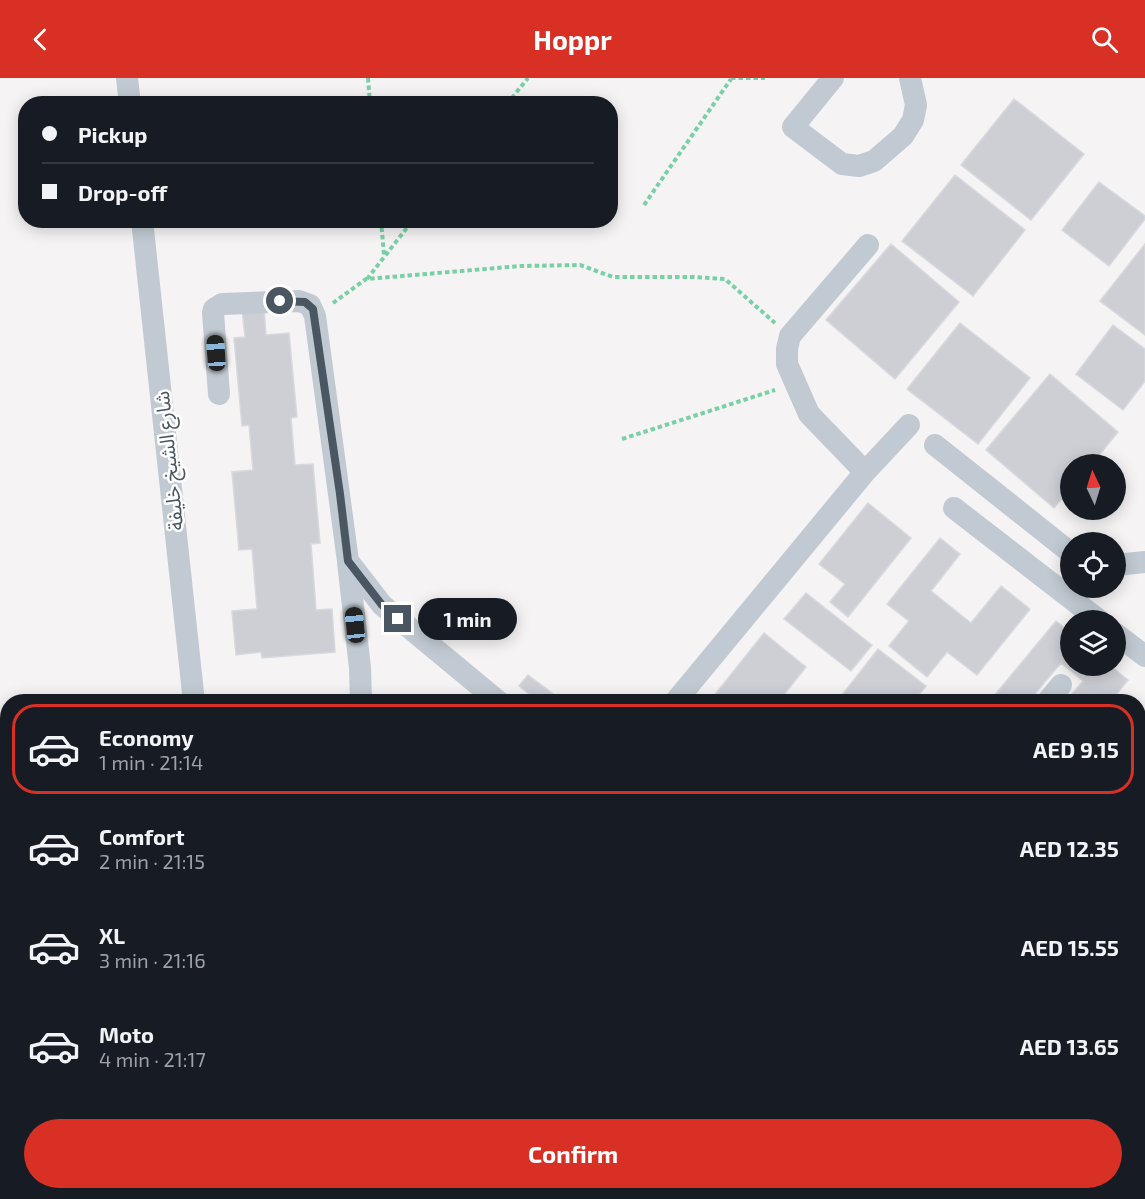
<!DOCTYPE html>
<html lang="en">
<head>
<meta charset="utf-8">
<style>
	:root { --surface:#171b24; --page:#242831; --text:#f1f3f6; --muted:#9ea1a6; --line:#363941; --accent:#d93025 }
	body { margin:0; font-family:"Exo 2","Noto Sans Arabic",sans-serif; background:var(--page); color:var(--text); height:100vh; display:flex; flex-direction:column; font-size:22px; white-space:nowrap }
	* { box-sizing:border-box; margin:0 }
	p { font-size:20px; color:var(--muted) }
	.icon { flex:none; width:33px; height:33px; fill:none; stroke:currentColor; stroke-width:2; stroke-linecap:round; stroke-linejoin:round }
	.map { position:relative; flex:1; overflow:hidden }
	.details { position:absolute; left:0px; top:616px; width:1146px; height:506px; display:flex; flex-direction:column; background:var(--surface); border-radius:24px 24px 0 0; box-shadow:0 3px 15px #0003 }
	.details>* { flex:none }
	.guide { position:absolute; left:18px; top:18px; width:600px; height:132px; border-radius:24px; box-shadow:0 3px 15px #0003; display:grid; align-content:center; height:132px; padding:0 24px; background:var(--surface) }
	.needle { width:39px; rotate:356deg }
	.controls { position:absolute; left:1060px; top:376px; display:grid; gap:12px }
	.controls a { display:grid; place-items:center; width:66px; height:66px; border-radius:50%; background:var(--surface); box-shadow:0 3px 15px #0003; font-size:30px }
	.end { position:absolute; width:27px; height:27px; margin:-14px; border:8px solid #4a5661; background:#fff; box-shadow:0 0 0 3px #fff }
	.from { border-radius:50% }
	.bubble { position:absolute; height:42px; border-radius:21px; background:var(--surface); box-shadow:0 3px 15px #0003; font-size:20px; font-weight:700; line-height:42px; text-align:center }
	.car { position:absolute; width:18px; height:36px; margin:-18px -9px; border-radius:8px; box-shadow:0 0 4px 2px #0007; background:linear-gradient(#222 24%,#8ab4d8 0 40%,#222 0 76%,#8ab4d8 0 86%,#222 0) }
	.guide b { display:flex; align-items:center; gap:21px; height:57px; font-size:22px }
	.guide b+b { border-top:2px solid var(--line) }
	.guide i { width:15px; height:15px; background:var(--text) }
	ul { padding:10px 0 0; list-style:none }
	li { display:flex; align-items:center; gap:18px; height:90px; margin:0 12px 9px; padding:0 12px; border:3px solid transparent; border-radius:24px }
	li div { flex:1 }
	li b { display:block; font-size:22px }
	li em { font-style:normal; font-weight:700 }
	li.current { border-color:var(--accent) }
	li>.icon { width:54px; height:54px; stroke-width:1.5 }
	.cta { display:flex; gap:12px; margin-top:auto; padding:12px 24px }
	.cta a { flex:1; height:69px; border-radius:36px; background:var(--accent); color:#fff; font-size:24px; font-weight:700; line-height:69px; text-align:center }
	header { display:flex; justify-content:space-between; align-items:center; height:78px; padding:0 24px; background:var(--accent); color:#fff; font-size:27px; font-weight:700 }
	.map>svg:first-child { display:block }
</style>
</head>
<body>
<header><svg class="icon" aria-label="back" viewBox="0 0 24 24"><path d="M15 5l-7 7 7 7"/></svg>Hoppr<svg class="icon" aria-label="search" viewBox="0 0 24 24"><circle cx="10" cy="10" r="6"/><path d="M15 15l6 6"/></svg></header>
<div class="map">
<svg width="1145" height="1121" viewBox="0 0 1145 1121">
	<rect width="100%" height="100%" fill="#f5f3f3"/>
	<path fill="#cdcfd5" stroke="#d7d9de" stroke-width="1.5" d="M 1014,21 L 1084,76 L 1031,142 L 961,87 Z
		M 955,97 L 1025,152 L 973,218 L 902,163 Z
		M 1099,104 L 1145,138 L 1145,141 L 1109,188 L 1062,152 Z
		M 891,166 L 959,224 L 895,301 L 826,242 Z
		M 1145,166 L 1145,257 L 1100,223 Z
		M 264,231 L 266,257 L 289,255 L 297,339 L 291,340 L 295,387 L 313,386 L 320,465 L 311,466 L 316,532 L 332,531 L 335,574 L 262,580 L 261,574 L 236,577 L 232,533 L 257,531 L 252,471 L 239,472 L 232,394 L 253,392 L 249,347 L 242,348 L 234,260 L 245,259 L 242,232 Z
		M 960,245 L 1030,300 L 978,366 L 907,311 Z
		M 1113,247 L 1145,271 L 1145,303 L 1123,332 L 1076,296 Z
		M 1050,296 L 1118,354 L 1091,387 L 1071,387 L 1071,410 L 1054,430 L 986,372 Z
		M 868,425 L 911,460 L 848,539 L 830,524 L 845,506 L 819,486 Z
		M 940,460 L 960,476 L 931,513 L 971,545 L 1001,508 L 1030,531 L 977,597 L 947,574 L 927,599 L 889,568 L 909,543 L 887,526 Z
		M 806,515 L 872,567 L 851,593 L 784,541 Z
		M 1056,543 L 1071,555 L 1071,588 L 1111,588 L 1128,602 L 1110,624 L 1065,624 L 1083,603 L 1061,585 L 1028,624 L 989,624 Z
		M 764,555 L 806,589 L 778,624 L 709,624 Z
		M 878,571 L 926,608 L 913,624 L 851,624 L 842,617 Z
		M 528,597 L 564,624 L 539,624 L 519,608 Z
		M 298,620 L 298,624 L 267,624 L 267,623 Z"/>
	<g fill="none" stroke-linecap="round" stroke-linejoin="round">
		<path stroke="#7ad0a6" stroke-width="4" stroke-dasharray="4.5 3" stroke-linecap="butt" d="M 368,0 L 370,26
			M 731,0 L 765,0
			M 507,26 L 528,0
			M 644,127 L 731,1
			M 381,142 L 384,177
			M 367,201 L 413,142
			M 333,225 L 366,201 L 521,188 L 580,187 L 613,199 L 693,199 L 725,201 L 775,245
			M 622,361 L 775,312
			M 1144,816 L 1145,826
			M 1138,977 L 1145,977
			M 616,1114 L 617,1121
			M 986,1114 L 987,1121"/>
		<path stroke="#c1cad2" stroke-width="22" d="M 127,0 L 130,26
			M 833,0 L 793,49 L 842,86 L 859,88 L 874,83 L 903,58 L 913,42 L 916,27 L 910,0
			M 142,142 L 194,624
			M 219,316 L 213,235 L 214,231 L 222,226 L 299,223 L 310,227 L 315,238 L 348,483 L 382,527 L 499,624
			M 935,367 L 1071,475
			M 865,394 L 809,336 L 787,286 L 787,271 L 790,258 L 868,167
			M 954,430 L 1100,543
			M 348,484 L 360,590 L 361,624
			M 1116,487 L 1145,484
			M 1116,556 L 1145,578
			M 675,624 L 865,394 L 909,347
			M 1047,624 L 1061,607
			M 1138,654 L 1145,646
			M 246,1114 L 247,1121"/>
	</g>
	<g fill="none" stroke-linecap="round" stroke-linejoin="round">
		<path stroke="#4a5661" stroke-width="8" d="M 280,223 L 305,224 L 313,231 L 340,416 L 348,483 L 382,527 L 398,541"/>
	</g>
	<g text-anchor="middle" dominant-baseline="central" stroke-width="5" stroke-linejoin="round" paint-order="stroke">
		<g font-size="20" fill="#4a5661" stroke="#fff">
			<text transform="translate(168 383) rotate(-96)">شارع الشيخ خليفة</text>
		</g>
	</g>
</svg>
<div class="controls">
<a><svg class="needle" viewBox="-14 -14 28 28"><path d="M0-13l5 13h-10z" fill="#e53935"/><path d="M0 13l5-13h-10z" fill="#9ea1a6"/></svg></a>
<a><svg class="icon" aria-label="locate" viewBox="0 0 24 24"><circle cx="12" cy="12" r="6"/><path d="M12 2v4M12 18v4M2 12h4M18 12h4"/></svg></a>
<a><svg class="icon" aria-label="layers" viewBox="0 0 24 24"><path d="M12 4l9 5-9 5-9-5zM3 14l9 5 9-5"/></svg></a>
</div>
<i class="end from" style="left:280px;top:223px"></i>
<i class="end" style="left:398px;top:541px"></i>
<div class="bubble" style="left:418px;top:520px;width:99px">1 min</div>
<i class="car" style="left:216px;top:275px;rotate:356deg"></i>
<i class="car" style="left:355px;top:547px;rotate:354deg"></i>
<div class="guide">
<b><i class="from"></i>Pickup</b>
<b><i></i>Drop-off</b>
</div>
<section class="details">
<ul>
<li class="current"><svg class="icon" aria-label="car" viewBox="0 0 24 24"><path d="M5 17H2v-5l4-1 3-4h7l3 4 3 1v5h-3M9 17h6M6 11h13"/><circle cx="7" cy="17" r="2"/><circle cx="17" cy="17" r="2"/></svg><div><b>Economy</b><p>1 min · 21:14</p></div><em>AED 9.15</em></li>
<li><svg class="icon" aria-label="car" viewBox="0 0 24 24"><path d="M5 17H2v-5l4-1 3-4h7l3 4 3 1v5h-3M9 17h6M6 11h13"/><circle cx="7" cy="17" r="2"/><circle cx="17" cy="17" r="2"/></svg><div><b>Comfort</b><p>2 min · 21:15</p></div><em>AED 12.35</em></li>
<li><svg class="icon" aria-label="car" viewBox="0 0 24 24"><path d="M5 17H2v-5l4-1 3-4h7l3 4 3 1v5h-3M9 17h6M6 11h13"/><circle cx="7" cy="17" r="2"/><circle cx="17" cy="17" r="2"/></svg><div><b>XL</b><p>3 min · 21:16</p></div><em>AED 15.55</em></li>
<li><svg class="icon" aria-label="car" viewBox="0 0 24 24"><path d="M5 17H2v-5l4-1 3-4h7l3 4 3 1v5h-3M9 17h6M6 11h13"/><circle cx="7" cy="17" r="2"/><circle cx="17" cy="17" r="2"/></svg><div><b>Moto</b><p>4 min · 21:17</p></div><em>AED 13.65</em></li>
</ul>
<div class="cta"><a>Confirm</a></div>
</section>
</div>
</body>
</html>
